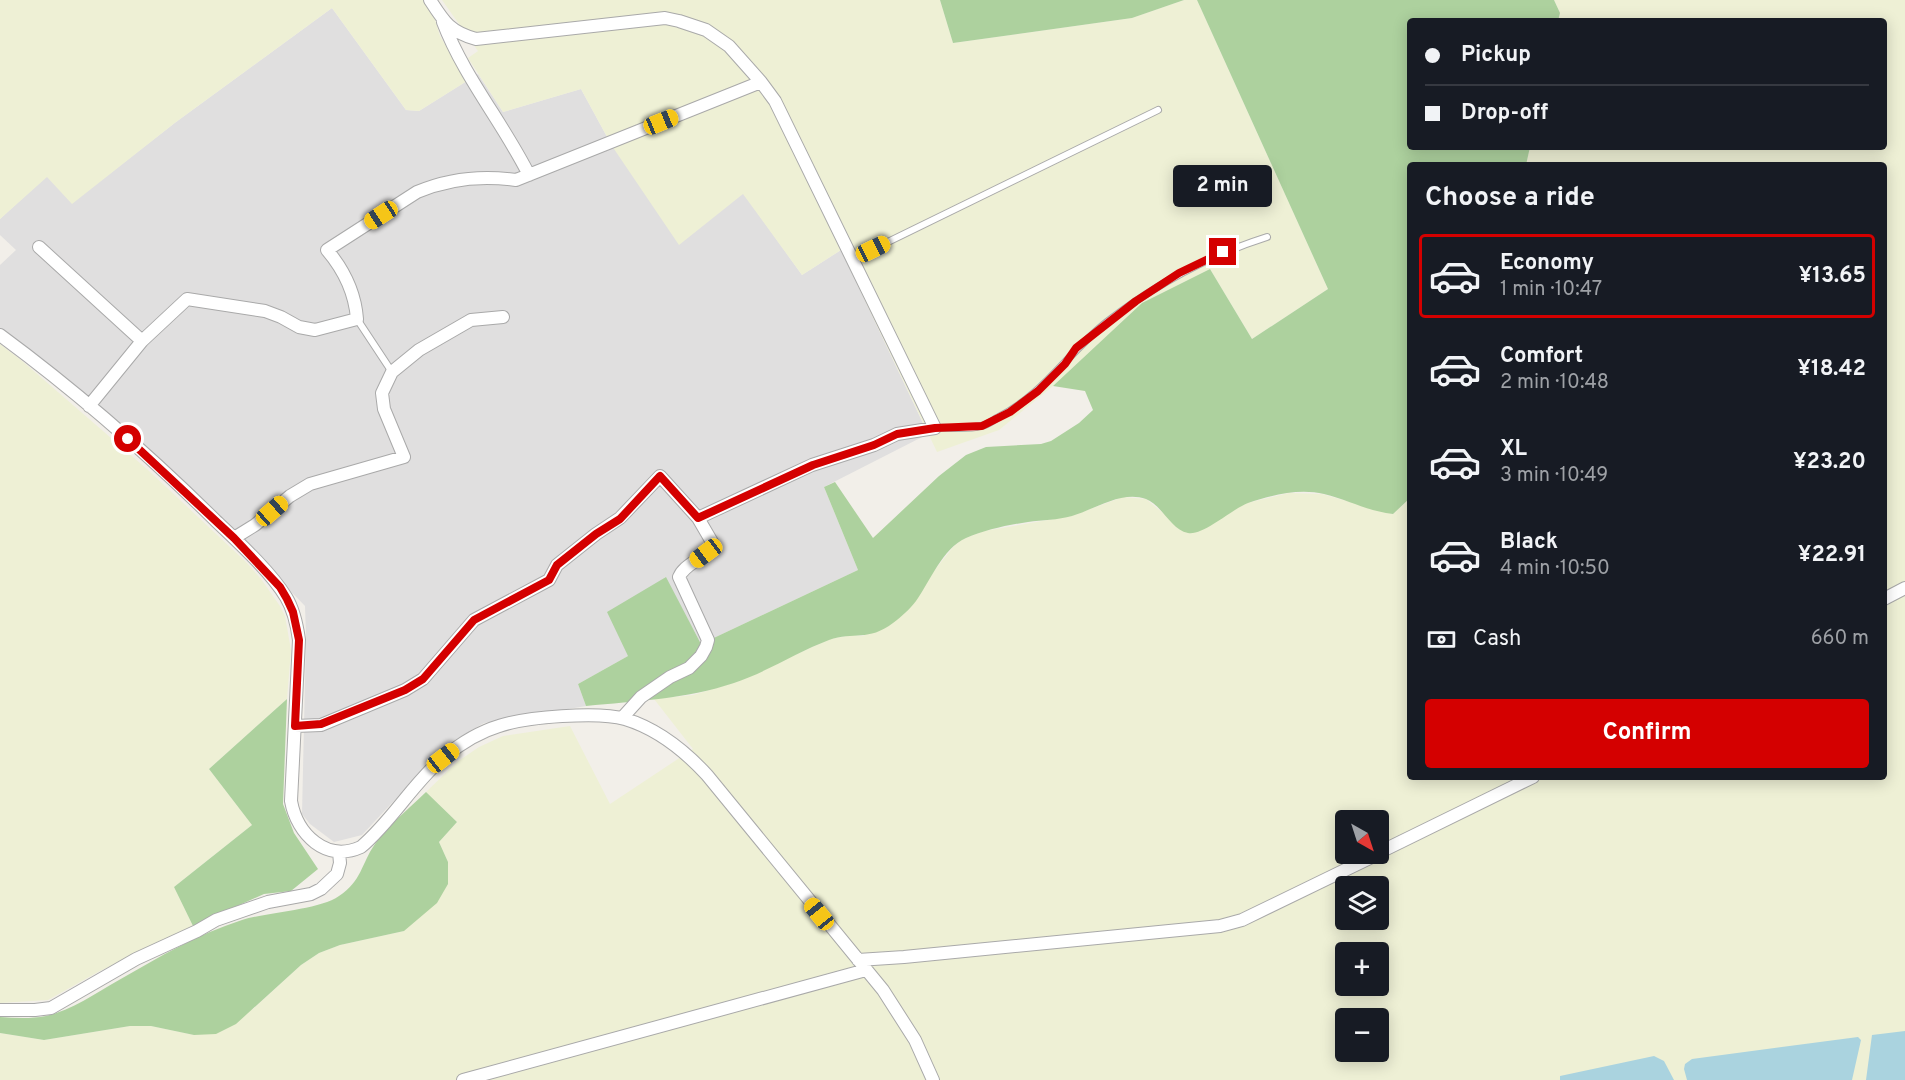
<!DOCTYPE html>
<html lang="en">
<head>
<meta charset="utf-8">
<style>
	:root { --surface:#171b24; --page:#242831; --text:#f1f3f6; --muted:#9ea1a6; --line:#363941; --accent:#d40000 }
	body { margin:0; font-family:Overpass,sans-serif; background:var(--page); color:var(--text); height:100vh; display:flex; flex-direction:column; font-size:22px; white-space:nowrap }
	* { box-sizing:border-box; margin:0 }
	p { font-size:20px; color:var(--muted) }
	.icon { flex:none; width:33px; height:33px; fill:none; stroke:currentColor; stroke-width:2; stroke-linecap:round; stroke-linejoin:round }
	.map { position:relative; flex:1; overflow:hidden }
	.sheet { position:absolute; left:1407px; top:162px; width:480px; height:618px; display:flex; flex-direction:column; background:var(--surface); border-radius:6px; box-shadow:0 3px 15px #0003 }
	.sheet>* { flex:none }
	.top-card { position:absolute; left:1407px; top:18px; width:480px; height:132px; border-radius:6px; box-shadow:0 3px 15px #0003; display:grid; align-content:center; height:132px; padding:0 18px; background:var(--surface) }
	.needle { width:39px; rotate:141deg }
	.controls { position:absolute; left:1335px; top:810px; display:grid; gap:12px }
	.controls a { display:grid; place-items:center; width:54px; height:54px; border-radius:6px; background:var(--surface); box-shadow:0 3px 15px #0003; font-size:30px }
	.end { position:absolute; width:27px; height:27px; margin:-14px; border:8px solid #d40000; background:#fff; box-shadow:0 0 0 3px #fff }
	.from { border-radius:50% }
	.bubble { position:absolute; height:42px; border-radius:6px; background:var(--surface); box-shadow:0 3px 15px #0003; font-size:20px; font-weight:700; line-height:42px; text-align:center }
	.car { position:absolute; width:18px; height:36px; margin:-18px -9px; border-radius:8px; box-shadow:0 0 4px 2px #0007; background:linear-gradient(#f5c518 24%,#345 0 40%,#f5c518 0 76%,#345 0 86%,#f5c518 0) }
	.top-card b { display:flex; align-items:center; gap:21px; height:57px; font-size:22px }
	.top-card b+b { border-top:2px solid var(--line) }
	.top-card i { width:15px; height:15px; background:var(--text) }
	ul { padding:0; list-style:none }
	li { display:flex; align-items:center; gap:18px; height:84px; margin:0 12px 9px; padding:0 6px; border:3px solid transparent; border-radius:6px }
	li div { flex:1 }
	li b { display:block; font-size:22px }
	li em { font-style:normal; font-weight:700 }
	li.on { border-color:var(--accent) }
	li>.icon { width:54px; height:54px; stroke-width:1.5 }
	h2 { padding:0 18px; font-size:27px; line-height:72px }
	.pay { display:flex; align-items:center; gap:15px; height:66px; padding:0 18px; font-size:22px }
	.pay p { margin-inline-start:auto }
	.cta { display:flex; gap:12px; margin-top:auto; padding:12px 18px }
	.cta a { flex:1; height:69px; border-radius:6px; background:var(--accent); color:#fff; font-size:24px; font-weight:700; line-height:69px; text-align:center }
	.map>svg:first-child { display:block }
</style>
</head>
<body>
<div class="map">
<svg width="1905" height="1080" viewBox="0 0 1905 1080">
	<rect width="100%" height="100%" fill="#f2efe9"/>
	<path fill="#e0dfdf" d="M 332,8 L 406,110 L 419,111 L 478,74 L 503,112 L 581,89 L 612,146 L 744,194 L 802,275 L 841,250 L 928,434 L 824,487 L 858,570 L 701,644 L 665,577 L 628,656 L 578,684 L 586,706 L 484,723 L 446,745 L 362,835 L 334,842 L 310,824 L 302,814 L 306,636 L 305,606 L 192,489 L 0,329 L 0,265 L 16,250 L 0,235 L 0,219 L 47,176 L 72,203 L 176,122 Z"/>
	<path fill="#eef0d5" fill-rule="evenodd" d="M 0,0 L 423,0 L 433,13 L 440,36 L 467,81 L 419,111 L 406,110 L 332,8 L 176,122 L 72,204 L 47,177 L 0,219 Z
		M 442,0 L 940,0 L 953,43 L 1132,18 L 1184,0 L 1197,0 L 1328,289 L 1252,339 L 1210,269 L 1142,303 L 1053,386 L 999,430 L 937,452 L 841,250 L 802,275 L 743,194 L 679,245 L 612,146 L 581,89 L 503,112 L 468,58 L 478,51 Z
		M 1554,0 L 1905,0 L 1905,1080 L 0,1080 L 0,1033 L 44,1040 L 130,1026 L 151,1026 L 194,1035 L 253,1009 L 301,965 L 319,953 L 340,945 L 404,931 L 448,862 L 439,842 L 457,822 L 426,792 L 457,762 L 479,747 L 503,736 L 570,726 L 610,804 L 693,749 L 654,699 L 693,695 L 736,682 L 830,639 L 852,635 L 863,636 L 916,600 L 933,572 L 954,546 L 963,539 L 984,531 L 1071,516 L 1123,497 L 1146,499 L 1163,513 L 1179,529 L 1247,503 L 1289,493 L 1322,494 L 1393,514 L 1410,498 L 1410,777 L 1884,777 L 1884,165 L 1526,165 L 1530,147 L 1884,147 L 1884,21 L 1558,21 L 1560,13 ZM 1346,820 L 1378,820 L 1378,854 L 1346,854 ZM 1346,886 L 1378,886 L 1378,920 L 1346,920 ZM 1346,952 L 1378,952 L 1378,986 L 1346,986 ZM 1346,1018 L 1378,1018 L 1378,1052 L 1346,1052 Z
		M 0,344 L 21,360 L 148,470 L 247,563 L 261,579 L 280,606 L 285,616 L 291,650 L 287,699 L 209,769 L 252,825 L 174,887 L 193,926 L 98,972 L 48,1000 L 0,1003 Z"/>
	<path fill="#add19e" d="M 940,0 L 1184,0 L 1132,18 L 953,43 Z
		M 1197,0 L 1554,0 L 1560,13 L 1558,21 L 1410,21 L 1410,147 L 1530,147 L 1526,165 L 1410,165 L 1410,498 L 1393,514 C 1367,511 1349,500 1324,494 C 1299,488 1272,495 1248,503 C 1232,509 1203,536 1188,533 C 1171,530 1162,505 1146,499 C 1122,490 1095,509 1072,516 C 1058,520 1042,520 1028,522 C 1007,525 985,530 966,538 C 942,549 931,580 916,601 C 910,609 901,617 893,623 C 868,642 854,631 829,640 C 797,652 767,672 734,683 C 686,699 636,701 586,706 L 578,684 L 628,656 L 607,612 L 666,577 L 701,644 L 858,570 L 824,487 L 835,482 L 873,538 L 939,476 L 966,455 L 986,447 L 1041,444 L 1051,441 L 1079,423 L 1093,410 L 1085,391 L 1053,386 L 1142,303 L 1210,269 L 1252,339 L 1328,289 Z
		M 287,699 L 283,804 L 294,833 L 318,869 L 291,891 L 264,894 L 193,926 L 174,887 L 252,825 L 209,769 Z
		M 426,792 L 457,822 L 439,842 L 448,862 L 448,884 L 437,903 L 404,931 L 340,945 L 319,953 L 301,965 L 236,1024 L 216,1034 L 194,1035 L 151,1026 L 130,1026 L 44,1040 L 0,1033 L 0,1017 C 15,1018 31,1019 46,1016 C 72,1010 96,993 119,980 C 159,957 198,934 242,920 C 268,912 319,910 339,896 C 362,881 361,864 375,844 C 387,826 410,808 426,792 Z"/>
	<path fill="#aad3df" d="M 1905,1031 L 1905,1080 L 1866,1080 L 1872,1035 Z
		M 1858,1037 L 1861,1040 L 1852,1080 L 1687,1080 L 1684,1069 L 1685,1064 L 1692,1059 Z
		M 1654,1056 L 1664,1061 L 1674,1080 L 1560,1080 L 1560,1076 Z"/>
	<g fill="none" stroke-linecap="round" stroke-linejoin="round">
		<defs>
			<path id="lane" d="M 853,259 L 1158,110
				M 357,319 L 392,372
				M 935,428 C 950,427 967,430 981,426 C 987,425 992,421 997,418 C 1046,393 1066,354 1107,322 C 1156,284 1207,256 1267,237"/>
			<path id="street" d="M 430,0 C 444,22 450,32 476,39 L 665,18 L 679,21 L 706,30 L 729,46 L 761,82 L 775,101 L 935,428 L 897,434 L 874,445 L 812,465 L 698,518 L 712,542 C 708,559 685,562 679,577 L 708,640 L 706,647 L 701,656 L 689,668 L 670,677 L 641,697 L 622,718
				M 443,22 C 464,77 503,123 529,175
				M 39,247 L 142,341
				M 0,335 C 76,391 148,454 215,520 C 238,542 270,571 286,597 C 294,610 297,625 299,640 L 291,801 C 297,834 326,863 361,847 C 392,821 413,783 444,757 C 460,744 479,732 499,726 C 526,717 598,711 625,719 C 658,729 684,750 707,775 L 883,990 L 915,1040 L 933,1080
				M 89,406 L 142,341 L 187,299 L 265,311 L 281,317 L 299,327 L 315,330 L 357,319 C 355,292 344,270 327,250 L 417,192 C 450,178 481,175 516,180 L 761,82
				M 234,538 L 255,525 L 290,496 L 310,484 L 404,457 L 384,409 L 382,393 L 392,372 L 419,350 L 471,320 L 503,317
				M 1884,599 L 1905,588
				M 295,726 L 321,725 L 405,690 L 423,679 L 474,620 L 549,580 L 557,565 L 596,534 L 620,518 L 660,476 L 698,518
				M 1378,853 L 1533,777
				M 858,960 L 904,957 L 1220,926 L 1242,920 L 1378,854
				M 0,1010 L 35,1010 L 51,1008 L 136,959 L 197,931 L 216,920 L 268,902 L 311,894 L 321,889 L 337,874 L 340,863 L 339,852
				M 463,1080 L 866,970"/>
		</defs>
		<use href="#lane" stroke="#a9a9a9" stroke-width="8"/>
		<use href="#street" stroke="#a9a9a9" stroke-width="14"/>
		<use href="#lane" stroke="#fff" stroke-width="6"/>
		<use href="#street" stroke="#fff" stroke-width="12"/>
	</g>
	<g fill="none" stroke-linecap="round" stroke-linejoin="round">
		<path stroke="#d40000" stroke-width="8" d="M 128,439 L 234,538 L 280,587 L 287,599 L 293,612 L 299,640 L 295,726 L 321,724 L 405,690 L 423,679 L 474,620 L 549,580 L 557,565 L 596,534 L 620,519 L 660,476 L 698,518 L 813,465 L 874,445 L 897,434 L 935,428 L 982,426 L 1010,412 L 1038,391 L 1065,364 L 1076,348 L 1136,301 L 1179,273 L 1223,252"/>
	</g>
</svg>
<div class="controls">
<a><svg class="needle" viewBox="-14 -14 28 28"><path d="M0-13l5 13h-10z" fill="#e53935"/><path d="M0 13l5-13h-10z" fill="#9ea1a6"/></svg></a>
<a><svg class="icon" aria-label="layers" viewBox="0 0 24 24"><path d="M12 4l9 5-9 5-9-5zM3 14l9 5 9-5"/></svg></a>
<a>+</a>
<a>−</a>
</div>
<i class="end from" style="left:128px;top:439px"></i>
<i class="end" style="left:1223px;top:252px"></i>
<div class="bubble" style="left:1173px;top:165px;width:99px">2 min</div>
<i class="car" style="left:661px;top:122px;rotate:68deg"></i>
<i class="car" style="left:381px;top:215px;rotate:237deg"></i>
<i class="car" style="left:873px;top:249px;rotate:64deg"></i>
<i class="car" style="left:272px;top:511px;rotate:49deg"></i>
<i class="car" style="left:706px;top:553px;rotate:233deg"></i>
<i class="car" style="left:443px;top:758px;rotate:52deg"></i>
<i class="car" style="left:819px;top:914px;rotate:321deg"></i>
<div class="top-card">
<b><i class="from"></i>Pickup</b>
<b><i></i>Drop-off</b>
</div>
<section class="sheet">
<h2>Choose a ride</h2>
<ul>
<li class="on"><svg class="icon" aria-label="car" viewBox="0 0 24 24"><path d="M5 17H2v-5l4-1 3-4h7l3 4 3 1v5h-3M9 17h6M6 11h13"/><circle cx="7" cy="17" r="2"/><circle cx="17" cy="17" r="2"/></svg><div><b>Economy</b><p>1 min · 10:47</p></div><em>¥13.65</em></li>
<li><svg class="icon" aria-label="car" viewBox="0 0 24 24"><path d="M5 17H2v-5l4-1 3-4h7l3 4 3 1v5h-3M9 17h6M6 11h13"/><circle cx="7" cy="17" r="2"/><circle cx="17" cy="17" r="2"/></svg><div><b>Comfort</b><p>2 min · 10:48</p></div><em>¥18.42</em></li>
<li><svg class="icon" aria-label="car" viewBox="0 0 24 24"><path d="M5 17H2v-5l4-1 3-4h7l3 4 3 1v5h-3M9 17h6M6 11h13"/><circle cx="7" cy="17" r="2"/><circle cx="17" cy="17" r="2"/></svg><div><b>XL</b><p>3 min · 10:49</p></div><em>¥23.20</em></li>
<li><svg class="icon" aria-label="car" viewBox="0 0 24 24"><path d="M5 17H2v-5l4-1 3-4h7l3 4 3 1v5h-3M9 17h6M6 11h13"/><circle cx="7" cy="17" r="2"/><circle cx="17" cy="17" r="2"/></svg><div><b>Black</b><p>4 min · 10:50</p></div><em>¥22.91</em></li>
</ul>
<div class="pay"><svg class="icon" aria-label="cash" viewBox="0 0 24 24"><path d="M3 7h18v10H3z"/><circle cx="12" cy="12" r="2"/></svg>Cash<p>660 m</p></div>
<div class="cta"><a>Confirm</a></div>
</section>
</div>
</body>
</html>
